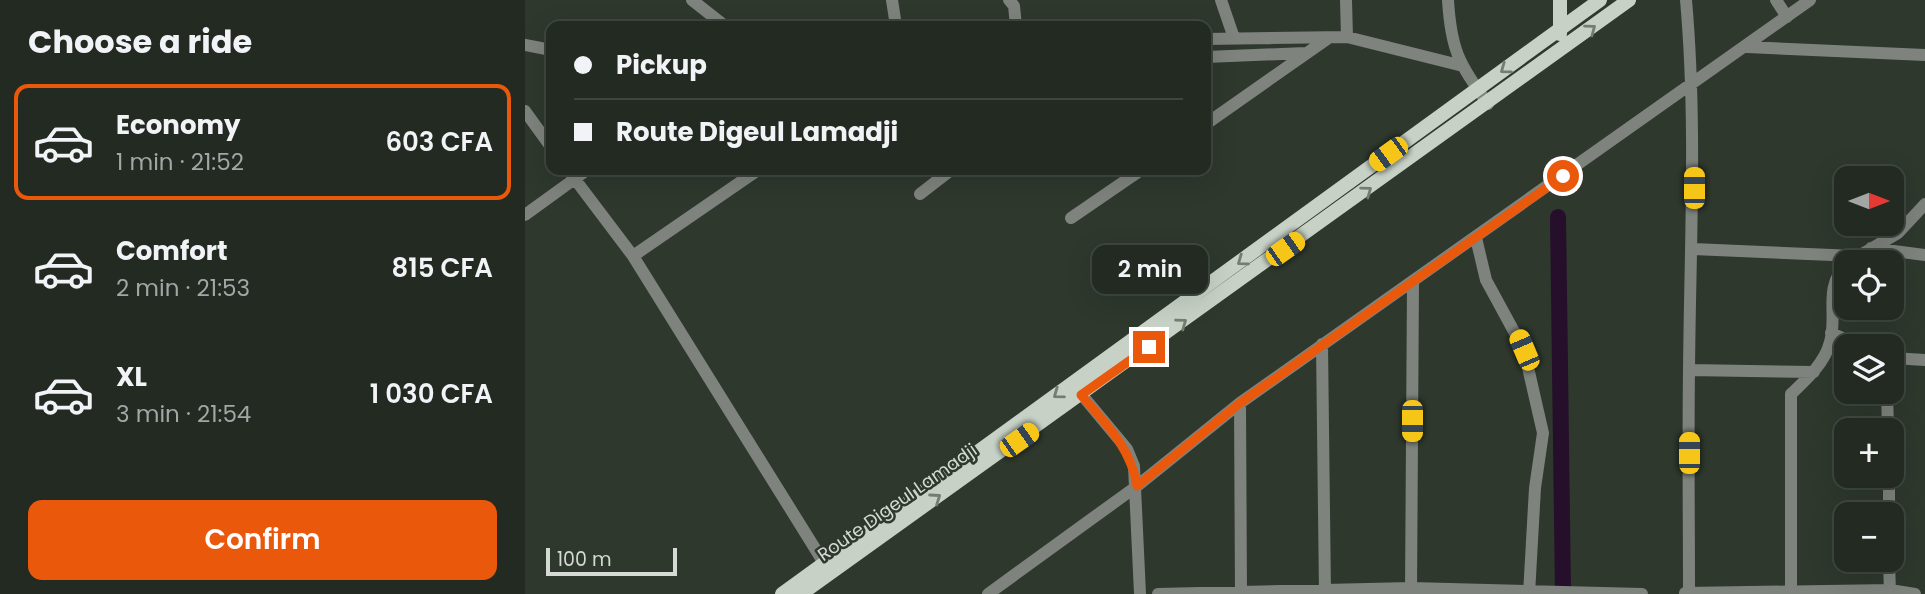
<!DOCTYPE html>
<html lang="en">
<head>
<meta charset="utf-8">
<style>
	:root { --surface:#222a22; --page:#2e362f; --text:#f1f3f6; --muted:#a2a7a5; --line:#3f4640; --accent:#ea580c }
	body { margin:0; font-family:Poppins,sans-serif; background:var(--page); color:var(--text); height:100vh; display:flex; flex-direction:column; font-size:26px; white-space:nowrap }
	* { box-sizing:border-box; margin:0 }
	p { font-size:23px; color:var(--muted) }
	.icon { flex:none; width:38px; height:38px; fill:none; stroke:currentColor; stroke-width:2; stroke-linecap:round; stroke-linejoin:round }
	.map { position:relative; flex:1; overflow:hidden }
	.panel { display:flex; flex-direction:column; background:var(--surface); width:525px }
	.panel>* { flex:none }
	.banner { position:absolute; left:21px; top:21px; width:665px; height:154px; border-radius:14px; box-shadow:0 7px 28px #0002,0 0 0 2px var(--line); display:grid; align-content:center; height:154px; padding:0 28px; background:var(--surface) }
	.needle { width:46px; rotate:90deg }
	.buttons { position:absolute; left:1309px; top:166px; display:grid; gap:14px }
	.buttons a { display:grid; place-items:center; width:70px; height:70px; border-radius:14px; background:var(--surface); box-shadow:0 7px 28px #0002,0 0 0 2px var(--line); font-size:35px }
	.scale { position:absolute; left:21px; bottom:18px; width:131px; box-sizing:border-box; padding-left:7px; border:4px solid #d5dbd4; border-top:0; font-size:19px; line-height:24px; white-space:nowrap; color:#d5dbd4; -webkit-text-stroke:5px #2e382d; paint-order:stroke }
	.end { position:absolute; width:32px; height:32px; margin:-16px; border:9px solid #ea580c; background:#fff; box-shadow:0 0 0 4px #fff }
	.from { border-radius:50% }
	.bubble { position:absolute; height:49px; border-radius:14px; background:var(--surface); box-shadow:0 7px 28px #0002,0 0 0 2px var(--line); font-size:23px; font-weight:600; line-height:49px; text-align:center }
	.car { position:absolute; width:21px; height:42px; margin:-21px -10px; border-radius:9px; box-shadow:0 0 5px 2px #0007; background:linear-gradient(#f5c518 24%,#345 0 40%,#f5c518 0 76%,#345 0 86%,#f5c518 0) }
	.banner b { display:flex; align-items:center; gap:24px; height:66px; font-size:26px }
	.banner b+b { border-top:2px solid var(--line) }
	.banner i { width:18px; height:18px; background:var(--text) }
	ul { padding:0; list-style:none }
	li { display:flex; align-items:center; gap:21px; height:116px; margin:0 14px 10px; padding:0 14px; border:4px solid transparent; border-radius:14px }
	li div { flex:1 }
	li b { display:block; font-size:26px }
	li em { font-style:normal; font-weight:600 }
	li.on { border-color:var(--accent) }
	li>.icon { width:63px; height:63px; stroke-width:1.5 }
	h2 { padding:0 28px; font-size:32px; line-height:84px }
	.primary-button { display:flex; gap:14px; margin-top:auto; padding:14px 28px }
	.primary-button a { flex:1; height:80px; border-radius:14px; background:var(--accent); color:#fff; font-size:28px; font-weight:600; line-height:80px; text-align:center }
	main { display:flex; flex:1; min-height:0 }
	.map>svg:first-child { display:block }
</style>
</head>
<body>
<main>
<section class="panel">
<h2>Choose a ride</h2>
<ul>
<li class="on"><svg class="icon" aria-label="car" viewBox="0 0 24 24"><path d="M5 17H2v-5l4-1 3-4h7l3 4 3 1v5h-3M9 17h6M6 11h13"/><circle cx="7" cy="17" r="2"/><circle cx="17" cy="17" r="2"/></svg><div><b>Economy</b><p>1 min · 21:52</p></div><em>603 CFA</em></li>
<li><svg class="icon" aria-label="car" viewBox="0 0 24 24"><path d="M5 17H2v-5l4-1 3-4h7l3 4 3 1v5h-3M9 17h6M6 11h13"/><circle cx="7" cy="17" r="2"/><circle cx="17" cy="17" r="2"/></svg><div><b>Comfort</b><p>2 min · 21:53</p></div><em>815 CFA</em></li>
<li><svg class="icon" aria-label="car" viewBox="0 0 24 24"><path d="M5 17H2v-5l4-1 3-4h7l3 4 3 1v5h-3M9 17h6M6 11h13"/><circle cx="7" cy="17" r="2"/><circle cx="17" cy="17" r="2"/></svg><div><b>XL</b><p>3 min · 21:54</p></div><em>1 030 CFA</em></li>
</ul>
<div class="primary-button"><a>Confirm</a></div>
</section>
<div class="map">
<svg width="1400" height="594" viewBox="0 0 1400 594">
	<rect width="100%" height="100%" fill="#2e382d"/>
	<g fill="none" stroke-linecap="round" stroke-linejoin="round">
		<path stroke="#250f2a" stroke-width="16" d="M 1033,217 L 1038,594"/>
		<path stroke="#7e837d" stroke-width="12" d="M 167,0 L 200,26
			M 367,0 L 371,26
			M 484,0 L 489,6 L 491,26
			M 696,0 L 709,38
			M 821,0 L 822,37
			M 923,0 C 926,51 934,63 963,104
			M 1161,0 C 1172,124 1165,247 1164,371 C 1163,445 1164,520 1164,594
			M 1251,0 L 1262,17
			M 681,39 L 822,37 L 934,65
			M 0,45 L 26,50
			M 1222,47 L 1400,55
			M 681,57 L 781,53
			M 0,111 L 26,147
			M 681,124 L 802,39
			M 43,170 L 108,256 L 304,571
			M 395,194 L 426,170
			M 0,215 L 62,170
			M 546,218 L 616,170
			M 951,238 L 961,280 L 999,350 L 1018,433 L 1010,488 L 1004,594
			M 1346,248 L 1400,255
			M 1168,249 L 1331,256
			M 108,256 L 233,170
			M 1327,260 L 1373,233 L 1400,204
			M 1306,333 L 1336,346
			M 797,344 L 800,594
			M 1367,358 L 1400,360
			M 1164,370 L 1289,372
			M 1362,392 L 1363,430
			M 557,395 L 602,449 L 609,466 L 615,594
			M 715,403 L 716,594
			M 1364,476 L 1364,514
			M 1364,560 L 1365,594
			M 886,593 L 888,282
			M 1160,593 L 1365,590 L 1390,594
			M 463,594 L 612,486 L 715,403 L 1285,0
			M 633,594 L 886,588 L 1117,594
			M 1266,594 L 1266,394 C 1281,380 1300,363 1305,342 C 1313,315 1298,288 1321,265"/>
		<path stroke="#c7d1c5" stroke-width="14" d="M 1035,0 L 1035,34
			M 257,594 L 1075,0
			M 276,594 L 1104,0"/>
	</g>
	<defs><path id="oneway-chevron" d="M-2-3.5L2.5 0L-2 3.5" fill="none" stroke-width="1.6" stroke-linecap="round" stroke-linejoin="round" transform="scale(1.75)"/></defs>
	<g stroke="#737d71">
		<use href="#oneway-chevron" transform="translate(1066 29) rotate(-37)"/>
		<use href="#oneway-chevron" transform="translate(980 69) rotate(144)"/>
		<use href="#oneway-chevron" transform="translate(842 191) rotate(-36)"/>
		<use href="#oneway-chevron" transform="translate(717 261) rotate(144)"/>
		<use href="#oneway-chevron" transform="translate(657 323) rotate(-36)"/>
		<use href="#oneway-chevron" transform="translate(533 394) rotate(144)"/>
		<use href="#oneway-chevron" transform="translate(411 498) rotate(-35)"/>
	</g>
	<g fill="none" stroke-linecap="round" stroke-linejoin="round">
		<path stroke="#ea580c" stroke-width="9" d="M 624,347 L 556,395 C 581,424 606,448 612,486 L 715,403 L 1038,176"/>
	</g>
	<g text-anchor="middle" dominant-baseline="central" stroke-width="5" stroke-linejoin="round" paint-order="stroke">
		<g font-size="18" fill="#d5dbd4" stroke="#2e382d">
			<text transform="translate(372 502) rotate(-35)">Route Digeul Lamadji</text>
		</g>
	</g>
</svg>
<div class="buttons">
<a><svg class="needle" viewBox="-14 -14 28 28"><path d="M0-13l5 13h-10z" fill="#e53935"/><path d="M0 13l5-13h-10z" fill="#a2a7a5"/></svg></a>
<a><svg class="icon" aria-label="locate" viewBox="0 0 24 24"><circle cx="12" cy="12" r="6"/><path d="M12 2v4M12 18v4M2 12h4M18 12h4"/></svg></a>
<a><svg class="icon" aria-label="layers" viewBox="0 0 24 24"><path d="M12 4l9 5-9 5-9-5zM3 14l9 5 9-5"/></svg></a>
<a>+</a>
<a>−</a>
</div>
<div class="scale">100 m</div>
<i class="end from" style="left:1038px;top:176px"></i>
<i class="end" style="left:624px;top:347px"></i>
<div class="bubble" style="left:567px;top:245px;width:116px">2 min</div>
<i class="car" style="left:863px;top:154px;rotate:234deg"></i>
<i class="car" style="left:1169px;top:188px;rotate:0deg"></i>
<i class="car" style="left:760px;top:249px;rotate:55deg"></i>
<i class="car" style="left:999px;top:350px;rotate:337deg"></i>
<i class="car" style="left:887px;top:421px;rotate:180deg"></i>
<i class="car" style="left:494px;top:440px;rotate:55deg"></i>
<i class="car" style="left:1164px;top:453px;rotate:0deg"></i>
<div class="banner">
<b><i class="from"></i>Pickup</b>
<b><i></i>Route Digeul Lamadji</b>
</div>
</div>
</main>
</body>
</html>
